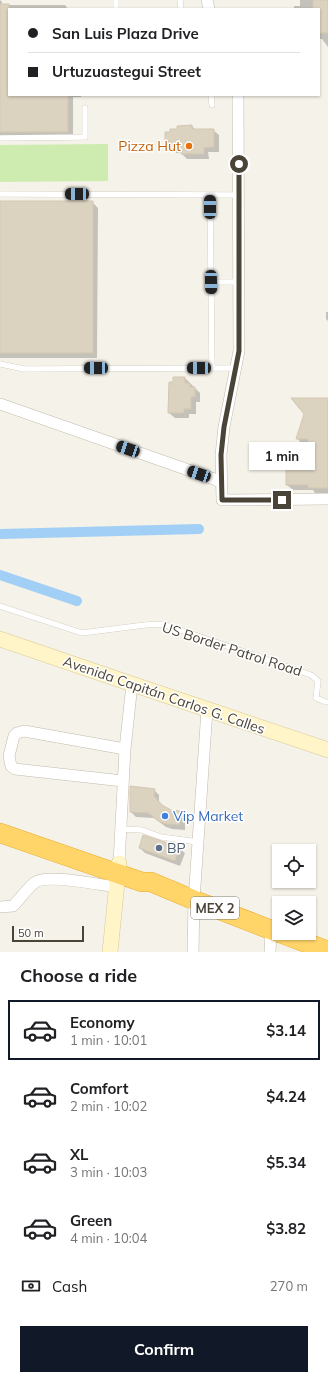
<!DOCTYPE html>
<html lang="en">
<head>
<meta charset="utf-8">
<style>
	:root { --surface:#fff; --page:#f2f2f2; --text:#202124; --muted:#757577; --line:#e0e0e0; --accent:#111827 }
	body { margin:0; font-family:Mulish,sans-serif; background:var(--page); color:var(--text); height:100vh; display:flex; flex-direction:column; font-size:15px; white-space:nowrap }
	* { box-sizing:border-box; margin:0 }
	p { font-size:13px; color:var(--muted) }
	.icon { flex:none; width:22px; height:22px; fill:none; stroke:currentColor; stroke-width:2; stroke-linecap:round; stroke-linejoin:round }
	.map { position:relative; height:952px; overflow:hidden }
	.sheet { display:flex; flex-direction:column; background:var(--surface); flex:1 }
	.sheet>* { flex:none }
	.guide { position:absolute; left:8px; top:8px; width:312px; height:88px; border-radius:0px; box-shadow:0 1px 3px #0004; display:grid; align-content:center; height:88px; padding:0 20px; background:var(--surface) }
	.fabs { position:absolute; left:272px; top:844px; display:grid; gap:8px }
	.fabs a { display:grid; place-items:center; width:44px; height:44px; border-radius:0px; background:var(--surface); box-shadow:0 1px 3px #0004; font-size:20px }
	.scale { position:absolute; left:12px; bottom:10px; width:72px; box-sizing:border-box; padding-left:4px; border:2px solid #4a4337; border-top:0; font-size:11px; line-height:14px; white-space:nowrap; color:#4a4337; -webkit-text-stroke:3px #fff; paint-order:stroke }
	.end { position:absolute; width:18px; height:18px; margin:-9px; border:5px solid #4a4337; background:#fff; box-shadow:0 0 0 2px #fff }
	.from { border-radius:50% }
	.bubble { position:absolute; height:28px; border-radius:0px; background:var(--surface); box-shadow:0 1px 3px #0004; font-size:13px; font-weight:700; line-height:28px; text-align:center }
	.car { position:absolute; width:12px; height:24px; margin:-12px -6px; border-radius:5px; box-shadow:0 0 3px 1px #0007; background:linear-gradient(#222 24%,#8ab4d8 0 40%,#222 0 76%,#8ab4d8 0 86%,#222 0) }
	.guide b { display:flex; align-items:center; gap:14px; height:38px; font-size:15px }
	.guide b+b { border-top:1px solid var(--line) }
	.guide i { width:10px; height:10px; background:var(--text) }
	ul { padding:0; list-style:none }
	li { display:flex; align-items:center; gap:12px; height:60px; margin:0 8px 6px; padding:0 12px; border:2px solid transparent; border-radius:0px }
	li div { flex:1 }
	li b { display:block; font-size:15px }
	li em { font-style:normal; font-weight:700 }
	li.on { border-color:var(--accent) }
	li>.icon { width:36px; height:36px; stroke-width:1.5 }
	h2 { padding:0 20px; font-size:18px; line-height:48px }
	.pay { display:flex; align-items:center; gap:10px; height:44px; padding:0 20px; font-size:15px }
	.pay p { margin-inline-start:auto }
	.action { display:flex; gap:8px; margin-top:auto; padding:8px 20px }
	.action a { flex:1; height:46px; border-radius:0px; background:var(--accent); color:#fff; font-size:16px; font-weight:700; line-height:46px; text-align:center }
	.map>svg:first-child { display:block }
</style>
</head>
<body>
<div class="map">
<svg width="328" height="952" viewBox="0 0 328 952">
	<rect width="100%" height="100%" fill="#f5f2e9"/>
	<path fill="#ceecb0" d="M 108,144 L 108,181 L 0,182 L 0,145 Z"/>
	<path fill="#0003" d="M 0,0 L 2,2 L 2,5 L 65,5 L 68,9 L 9,9 L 9,95 L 81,95 L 81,97 L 73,97 L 73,137 L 0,137 Z
		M 300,0 L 328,0 L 328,47 L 322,39 L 319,39 L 319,9 L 294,9 L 294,6 L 300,6 Z
		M 192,126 L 195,130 L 213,130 L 219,135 L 219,152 L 208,152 L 209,159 L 187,159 L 181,153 L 176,153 L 166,141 L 178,130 Z
		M 0,202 L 92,202 L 98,208 L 97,358 L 0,358 Z
		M 326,312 L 328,312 L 328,321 L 326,319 Z
		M 185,378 L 200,393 L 200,402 L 196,402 L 196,414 L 189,414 L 189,418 L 175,418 L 169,413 Z
		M 328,399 L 328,493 L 315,493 L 313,490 L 293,490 L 287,485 L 287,465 L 309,460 L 309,444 L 302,444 L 297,438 Z
		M 154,790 L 159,795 L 159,802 L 163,807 L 171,811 L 180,812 L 185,818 L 185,830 L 172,829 L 166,827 L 154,818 L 136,817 L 131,812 Z
		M 140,848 L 179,848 L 185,853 L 180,866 L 145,853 Z"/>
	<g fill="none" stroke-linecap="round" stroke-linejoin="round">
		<path stroke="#a2cff5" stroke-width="10" d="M 0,534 L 199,529
			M 0,575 L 77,601"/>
	</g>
	<path fill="#dbd2c0" stroke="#d3c7b0" d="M 313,0 L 328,0 L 328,33 L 319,33 L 319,9 L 313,9 Z
		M 0,4 L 9,4 L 9,95 L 68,95 L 68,132 L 0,132 Z
		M 192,125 L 192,129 L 214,129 L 214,147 L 204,148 L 204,154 L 181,154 L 180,148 L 170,148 L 170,141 L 165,141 L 165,132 L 170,132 L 170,129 L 177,129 L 177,126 Z
		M 0,201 L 93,201 L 93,353 L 0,353 Z
		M 173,377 L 185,377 L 185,383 L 190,383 L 190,387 L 195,387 L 195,397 L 191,397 L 191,409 L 184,409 L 184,413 L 168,413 L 169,382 L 173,382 Z
		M 291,398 L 328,398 L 328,488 L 308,488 L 308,485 L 286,485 L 286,464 L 289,464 L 289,459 L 308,459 L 308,439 L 296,439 L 304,414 Z
		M 130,786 L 155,789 L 154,796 L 162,805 L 171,810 L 180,811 L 180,825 L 166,824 L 160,822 L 148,813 L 130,812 Z
		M 143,835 L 180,847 L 175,861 L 139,848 Z"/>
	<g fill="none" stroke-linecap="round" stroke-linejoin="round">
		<defs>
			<path id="lane" d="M 116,0 L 116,9
				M 180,0 L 181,9
				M 211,95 L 212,105
				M 0,138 L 85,137 L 85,108
				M 0,194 L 239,195
				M 210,195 L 212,368
				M 211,282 L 240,282
				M 0,364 L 24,369 L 236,368
				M 0,606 L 82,633 L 145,625 L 163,624 L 311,675 L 318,681 L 316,698 L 326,702
				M 121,829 L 142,830 L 161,837 L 198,842"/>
			<path id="street" d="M 207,0 L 209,9
				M 238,95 L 239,351 L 224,427 L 221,455 L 222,500 L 328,499
				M 0,404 L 214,479 L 222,483
				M 123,781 L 15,769 L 11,766 L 9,756 L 14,736 L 17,733 L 24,731 L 125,749
				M 119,863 L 125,749 L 132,684
				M 0,907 L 13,906 C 20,899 26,890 34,883 C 46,873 100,885 116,887
				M 193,952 L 194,900 L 207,710
				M 270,952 L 271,930"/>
			<path id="secondary" d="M 0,639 L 132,684 L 328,750
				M 110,952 L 119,863"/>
			<path id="highway" d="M 0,833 L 142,882 L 151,882 L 194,900 L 279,933
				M 280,933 L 328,951"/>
		</defs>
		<use href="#lane" stroke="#c2bbab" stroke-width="6"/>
		<use href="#street" stroke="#c2bbab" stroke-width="12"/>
		<use href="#secondary" stroke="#d8c996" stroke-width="16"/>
		<use href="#highway" stroke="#e7ad31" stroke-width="20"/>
		<use href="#lane" stroke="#fff" stroke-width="5.5"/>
		<use href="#street" stroke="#fff" stroke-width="11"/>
		<use href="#secondary" stroke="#fff5c9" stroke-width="15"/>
		<use href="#highway" stroke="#ffd56a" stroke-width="19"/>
	</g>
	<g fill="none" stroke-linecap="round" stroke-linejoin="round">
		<path stroke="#4a4337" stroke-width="5" d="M 239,164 L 239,351 L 224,427 L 221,455 L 222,500 L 282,500"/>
	</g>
	<circle fill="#e8710a" stroke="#fff" stroke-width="1.5" cx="189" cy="146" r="4"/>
	<circle fill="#3f7fe0" stroke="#fff" stroke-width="1.5" cx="165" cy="816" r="4"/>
	<circle fill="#5c6f8a" stroke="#fff" stroke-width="1.5" cx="159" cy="848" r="4"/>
	<g text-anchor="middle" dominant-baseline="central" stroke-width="3" stroke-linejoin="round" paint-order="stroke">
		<rect fill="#fff" stroke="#807b73" stroke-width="1" x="191" y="897" width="48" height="22" rx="3"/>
		<g font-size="13" font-weight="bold" fill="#4a4337">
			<text x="215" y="908">MEX 2</text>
		</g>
		<g font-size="14" fill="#c56008" stroke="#fff" text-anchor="end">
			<text x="181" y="146">Pizza Hut</text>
		</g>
		<g font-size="14" fill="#4a4337" stroke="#fff">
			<text transform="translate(232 649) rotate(18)">US Border Patrol Road</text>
			<text transform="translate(164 695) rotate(19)">Avenida Capitán Carlos G. Calles</text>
		</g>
		<g font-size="14" fill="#366cbe" stroke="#fff" text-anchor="start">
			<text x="173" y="816">Vip Market</text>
		</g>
		<g font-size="14" fill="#4e5e75" stroke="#fff" text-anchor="start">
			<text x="167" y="848">BP</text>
		</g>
	</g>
</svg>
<div class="fabs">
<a><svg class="icon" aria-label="locate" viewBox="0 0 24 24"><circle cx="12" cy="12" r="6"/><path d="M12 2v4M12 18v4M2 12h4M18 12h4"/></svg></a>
<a><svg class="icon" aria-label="layers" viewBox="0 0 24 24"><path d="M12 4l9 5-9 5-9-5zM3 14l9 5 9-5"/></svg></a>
</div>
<div class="scale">50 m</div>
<i class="end from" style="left:239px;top:164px"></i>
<i class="end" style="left:282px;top:500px"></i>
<div class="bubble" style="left:249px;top:442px;width:66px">1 min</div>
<i class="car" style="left:77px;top:194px;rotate:270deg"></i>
<i class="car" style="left:210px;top:207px;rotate:0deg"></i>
<i class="car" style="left:211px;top:282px;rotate:179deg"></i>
<i class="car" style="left:96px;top:368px;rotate:270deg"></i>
<i class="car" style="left:199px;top:368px;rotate:270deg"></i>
<i class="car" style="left:128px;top:449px;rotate:289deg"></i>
<i class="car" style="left:199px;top:474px;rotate:289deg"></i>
<div class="guide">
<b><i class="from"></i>San Luis Plaza Drive</b>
<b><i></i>Urtuzuastegui Street</b>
</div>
</div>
<section class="sheet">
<h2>Choose a ride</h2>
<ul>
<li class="on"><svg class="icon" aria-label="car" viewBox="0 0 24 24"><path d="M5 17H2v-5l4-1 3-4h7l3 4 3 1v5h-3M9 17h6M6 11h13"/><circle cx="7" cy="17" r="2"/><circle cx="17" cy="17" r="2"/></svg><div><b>Economy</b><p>1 min · 10:01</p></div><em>$3.14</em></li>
<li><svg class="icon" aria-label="car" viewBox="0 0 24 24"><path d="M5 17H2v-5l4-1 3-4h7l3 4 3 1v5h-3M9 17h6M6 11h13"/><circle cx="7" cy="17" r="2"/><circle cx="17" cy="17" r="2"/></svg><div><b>Comfort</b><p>2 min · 10:02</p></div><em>$4.24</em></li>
<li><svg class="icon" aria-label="car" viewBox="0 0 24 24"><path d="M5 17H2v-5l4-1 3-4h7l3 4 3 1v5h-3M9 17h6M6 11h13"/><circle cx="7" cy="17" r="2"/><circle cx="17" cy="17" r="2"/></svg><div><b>XL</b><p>3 min · 10:03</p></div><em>$5.34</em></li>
<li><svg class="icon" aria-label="car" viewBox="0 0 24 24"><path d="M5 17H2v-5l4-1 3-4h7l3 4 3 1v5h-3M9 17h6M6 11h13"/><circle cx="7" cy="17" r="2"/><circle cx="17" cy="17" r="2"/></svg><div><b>Green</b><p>4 min · 10:04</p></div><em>$3.82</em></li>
</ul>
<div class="pay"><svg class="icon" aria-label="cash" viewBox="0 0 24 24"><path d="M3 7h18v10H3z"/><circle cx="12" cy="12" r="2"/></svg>Cash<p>270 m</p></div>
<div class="action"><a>Confirm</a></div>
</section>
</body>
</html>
